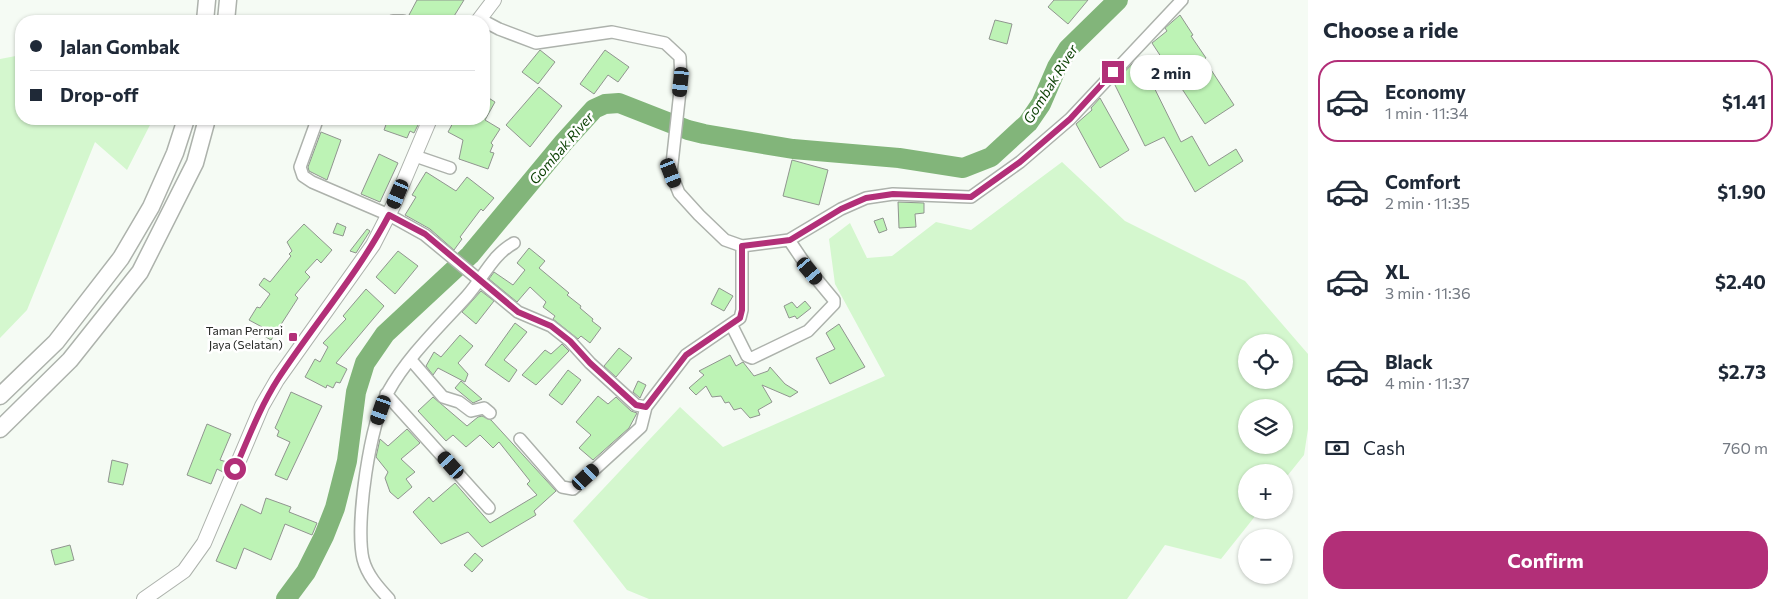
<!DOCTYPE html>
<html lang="en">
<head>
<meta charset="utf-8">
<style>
	:root { --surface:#fff; --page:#f2f2f3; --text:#1f2937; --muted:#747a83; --line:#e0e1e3; --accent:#b22f78 }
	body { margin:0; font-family:Commissioner,sans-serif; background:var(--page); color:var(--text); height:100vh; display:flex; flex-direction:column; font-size:19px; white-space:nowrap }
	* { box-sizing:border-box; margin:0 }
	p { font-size:16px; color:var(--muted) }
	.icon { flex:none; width:28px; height:28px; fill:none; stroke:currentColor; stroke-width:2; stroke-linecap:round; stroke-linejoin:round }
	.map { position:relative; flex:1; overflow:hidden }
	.side { display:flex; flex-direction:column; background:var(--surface); width:475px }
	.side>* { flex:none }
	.guide { position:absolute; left:15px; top:15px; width:475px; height:110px; border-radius:20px; box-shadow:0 1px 4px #0004; display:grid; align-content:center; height:110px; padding:0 15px; background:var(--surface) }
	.buttons { position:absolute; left:1238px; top:334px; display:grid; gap:10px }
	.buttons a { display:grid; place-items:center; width:55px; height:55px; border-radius:50%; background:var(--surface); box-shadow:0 1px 4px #0004; font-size:25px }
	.end { position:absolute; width:22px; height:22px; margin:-11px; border:6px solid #b22f78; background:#fff; box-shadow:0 0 0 2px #fff }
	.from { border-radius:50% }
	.bubble { position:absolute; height:35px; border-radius:18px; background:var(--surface); box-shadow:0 1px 4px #0004; font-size:16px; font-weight:700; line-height:35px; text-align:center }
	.car { position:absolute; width:15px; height:30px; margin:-15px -8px; border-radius:6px; box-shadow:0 0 4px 1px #0007; background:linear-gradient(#222 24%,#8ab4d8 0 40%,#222 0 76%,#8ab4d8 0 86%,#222 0) }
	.guide b { display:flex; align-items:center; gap:18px; height:48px; font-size:19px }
	.guide b+b { border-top:1px solid var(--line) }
	.guide i { width:12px; height:12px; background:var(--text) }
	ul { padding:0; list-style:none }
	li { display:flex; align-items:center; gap:15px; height:82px; margin:0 10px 8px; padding:0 5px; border:2px solid transparent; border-radius:20px }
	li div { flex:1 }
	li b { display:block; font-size:19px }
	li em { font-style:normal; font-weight:700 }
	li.active { border-color:var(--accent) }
	li>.icon { width:45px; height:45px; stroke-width:1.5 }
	h2 { padding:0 15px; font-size:22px; line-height:60px }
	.pay { display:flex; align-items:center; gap:12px; height:55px; padding:0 15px; font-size:19px }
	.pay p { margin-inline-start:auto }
	.action { display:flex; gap:10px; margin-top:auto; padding:10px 15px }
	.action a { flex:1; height:58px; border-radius:20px; background:var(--accent); color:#fff; font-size:20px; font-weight:700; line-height:58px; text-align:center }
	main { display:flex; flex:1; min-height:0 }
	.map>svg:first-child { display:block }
</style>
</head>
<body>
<main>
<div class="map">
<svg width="1308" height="599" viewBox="0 0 1308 599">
	<rect width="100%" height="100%" fill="#f5fbf4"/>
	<path fill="#d4f7ce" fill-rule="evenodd" d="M 21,55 L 21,119 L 151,119 L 151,123 L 127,170 L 95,142 L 27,310 L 0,338 L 0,59 Z
		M 1062,162 L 1125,221 L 1245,281 L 1308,354 L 1308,429 L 1304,455 L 1284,480 L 1284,472 L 1246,472 L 1246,510 L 1260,510 L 1221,559 L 1165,545 L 1127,599 L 649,599 L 627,590 L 573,521 L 680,407 L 723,447 L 885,376 L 835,284 L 829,239 L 850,223 L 867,258 L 892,256 L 936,222 L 971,230 ZM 1246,342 L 1284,342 L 1284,380 L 1246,380 ZM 1246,408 L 1284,408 L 1284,445 L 1246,445 Z"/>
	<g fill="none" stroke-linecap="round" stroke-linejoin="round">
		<path stroke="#82b57a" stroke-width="20" d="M 286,599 L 306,572 L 324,536 L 335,508 L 347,461 L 356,392 L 365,363 L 385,334 L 470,255 L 564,142 L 594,109 L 605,104 L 619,103 L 688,130 L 704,134 L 793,149 L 899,158 L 963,168 L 991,157 L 1028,123 L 1041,104 L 1057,67 L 1068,49 L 1118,0"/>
	</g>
	<path fill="#bdf3b5" stroke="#90958f" d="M 417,0 L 464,0 L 451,21 L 420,21 L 409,15 Z
		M 1054,0 L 1088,0 L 1068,24 L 1048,7 Z
		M 1180,15 L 1193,35 L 1191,36 L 1206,58 L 1204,59 L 1234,105 L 1205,124 L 1152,43 L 1167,31 L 1165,28 Z
		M 995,20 L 1012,24 L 1007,44 L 989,39 Z
		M 540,50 L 555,62 L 538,84 L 522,72 Z
		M 605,50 L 629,67 L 618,82 L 608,75 L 594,94 L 580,84 Z
		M 1140,59 L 1181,142 L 1192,136 L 1209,166 L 1236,149 L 1243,161 L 1195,192 L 1164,137 L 1145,146 L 1114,83 L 1134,62 Z
		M 539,87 L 562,106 L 530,147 L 506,125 Z
		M 484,95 L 495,102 L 485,120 L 500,129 L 491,143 L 493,145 L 490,152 L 494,153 L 488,169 L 459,159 L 463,140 L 448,132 L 455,119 L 484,119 Z
		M 1100,98 L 1129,150 L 1100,168 L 1076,124 L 1092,110 L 1091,108 Z
		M 388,119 L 421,119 L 414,133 L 410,131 L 407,138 L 384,130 Z
		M 321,132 L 341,140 L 327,180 L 309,171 L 308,167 Z
		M 379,154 L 398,163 L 380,202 L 361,194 Z
		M 792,160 L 828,170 L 819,205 L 783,196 Z
		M 426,172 L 456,191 L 467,177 L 494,198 L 483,211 L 481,209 L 460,237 L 462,239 L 454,250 L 430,229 L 405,215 L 416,197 L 412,195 Z
		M 898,202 L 924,203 L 924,213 L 915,214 L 916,227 L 899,228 Z
		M 883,218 L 887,230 L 879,233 L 874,221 Z
		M 337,223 L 346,227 L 343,236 L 333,233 Z
		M 304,224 L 332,250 L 321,263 L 317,259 L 305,272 L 310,277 L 295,295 L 298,298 L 271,340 L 259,333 L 262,327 L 249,320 L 257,307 L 260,308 L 270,294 L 259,285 L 264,278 L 270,282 L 291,256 L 289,254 L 292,251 L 287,242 Z
		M 367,229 L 370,231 L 356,253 L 350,251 Z
		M 529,248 L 545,261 L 539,268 L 569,293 L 567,295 L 581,306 L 580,308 L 593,319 L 592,321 L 601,328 L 590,343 L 581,336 L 578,339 L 553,319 L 555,316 L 543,307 L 546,302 L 530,287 L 517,302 L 489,279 L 494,272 L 513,285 L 525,270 L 517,263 Z
		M 398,251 L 418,266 L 395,294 L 376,277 Z
		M 719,288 L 733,296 L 724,311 L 711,304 Z
		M 366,289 L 384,306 L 336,363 L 347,369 L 340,383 L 336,382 L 333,388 L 327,385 L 326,388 L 305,377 L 315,359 L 320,362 L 328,347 L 323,343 L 346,319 L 343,316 Z
		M 481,291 L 494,301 L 476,324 L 462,312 Z
		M 805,301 L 811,308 L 797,319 L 795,316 L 789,318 L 784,306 L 792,302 L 797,308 Z
		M 515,323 L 527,332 L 504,360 L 517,370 L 509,382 L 485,365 Z
		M 839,324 L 865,367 L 830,384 L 816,358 L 835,349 L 826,333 Z
		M 460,335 L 473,346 L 458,363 L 468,374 L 465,382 L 438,368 L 433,375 L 426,366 L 434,352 L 441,357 Z
		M 562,344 L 569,351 L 536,385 L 522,375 L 545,350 L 551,354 Z
		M 619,348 L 632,358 L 616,377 L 604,366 Z
		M 730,355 L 736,366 L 743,362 L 754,376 L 768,371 L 770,367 L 785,384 L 798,392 L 790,397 L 762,385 L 772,402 L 758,410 L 760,415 L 750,418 L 741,408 L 734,410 L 729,402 L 725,403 L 721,396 L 712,397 L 706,386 L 696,395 L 689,388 L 704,375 L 699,371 Z
		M 568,370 L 581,380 L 562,405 L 549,395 Z
		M 461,381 L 482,399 L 473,403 L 455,388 Z
		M 638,381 L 646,385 L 640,398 L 633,392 Z
		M 291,392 L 322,406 L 287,480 L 275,475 L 290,442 L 277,436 L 279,431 L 275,428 Z
		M 598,396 L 608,404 L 616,397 L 631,411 L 637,413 L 629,428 L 593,460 L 579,448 L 591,435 L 576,422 Z
		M 433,397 L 467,426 L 478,417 L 482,416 L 491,420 L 556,491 L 534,511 L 536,515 L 482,547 L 468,532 L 441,544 L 413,512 L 429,497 L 433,502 L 455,483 L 490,523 L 537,495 L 527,484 L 530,481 L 499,442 L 493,448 L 480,435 L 466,447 L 453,435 L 446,441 L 418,411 Z
		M 207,424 L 231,434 L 220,460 L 227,462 L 223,472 L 217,469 L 211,484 L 187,475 Z
		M 407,429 L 420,443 L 401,459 L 415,472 L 406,479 L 412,487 L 398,499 L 390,492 L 385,478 L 388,472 L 376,457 L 380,439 L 388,446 Z
		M 112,460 L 128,464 L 123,485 L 108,482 Z
		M 266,498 L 291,507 L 289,512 L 317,523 L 312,535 L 285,524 L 271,560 L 244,548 L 236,569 L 216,561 L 241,504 L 261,514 Z
		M 70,545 L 74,560 L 55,565 L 51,550 Z
		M 475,553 L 483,560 L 472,572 L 464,565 Z"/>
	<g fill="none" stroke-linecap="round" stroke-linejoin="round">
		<defs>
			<path id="minor" d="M 480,19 L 499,29 L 536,43 L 612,32 L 665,43 L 680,57 L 681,82 L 671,173 L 679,193 L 699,215 L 725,240 L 742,246 L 789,240 L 841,209 L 866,198 L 893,194 L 971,197 L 1020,162 L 1070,119 L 1182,0
				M 393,21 L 403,21
				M 316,123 L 300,167 L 303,176 L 312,182 L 389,215 L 425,235 L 518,312 L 551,326 L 570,341 L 590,363 L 636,405 L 646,407 L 686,355 L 740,318 L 742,310 L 742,246
				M 415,156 L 450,168
				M 732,326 L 747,356 L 752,358 L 808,331 L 834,304 L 834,300 L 810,271 L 789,240
				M 411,360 L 443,397 L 459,402 L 471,411 L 484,408 L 490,413
				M 386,394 L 489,508
				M 520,439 L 562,487 L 573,489 L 641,427 L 646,407
				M 389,599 C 378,587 367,575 363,559 C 355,524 370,422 388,392 C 408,356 440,326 467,296 C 484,277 492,255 514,243"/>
			<path id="major" d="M 478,21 L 494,0
				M 144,599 L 184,571 L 204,543 L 262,406 L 277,380 L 373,245 L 394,204 L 430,119"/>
			<path id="highway" d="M 205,21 L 207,0
				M 226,21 L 228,0
				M 0,396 L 56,342 L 121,258 L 151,207 L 175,153 L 186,119
				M 0,429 L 70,360 L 140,272 L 195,163 L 207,119"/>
		</defs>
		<use href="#minor" stroke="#adb2ac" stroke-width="14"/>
		<use href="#major" stroke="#adb2ac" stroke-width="16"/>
		<use href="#highway" stroke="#adb2ac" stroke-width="19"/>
		<use href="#minor" stroke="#fff" stroke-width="11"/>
		<use href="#major" stroke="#fff" stroke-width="14"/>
		<use href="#highway" stroke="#fff" stroke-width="16"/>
	</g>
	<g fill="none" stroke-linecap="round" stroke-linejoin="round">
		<path stroke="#b22f78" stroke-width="6" d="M 235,469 C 248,439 260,407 278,379 C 314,324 358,274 389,215 L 425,234 L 518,312 L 551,326 L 570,341 L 590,363 L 636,405 L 646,407 L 686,355 L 740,318 L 742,310 L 742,246 L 790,240 L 841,209 L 866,198 L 893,194 L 971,197 L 1020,162 L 1070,119 L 1113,72"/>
	</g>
	<rect fill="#b22f78" stroke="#fff" stroke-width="2" x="288" y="332" width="10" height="10" rx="2.5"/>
	<g text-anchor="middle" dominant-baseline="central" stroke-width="5" stroke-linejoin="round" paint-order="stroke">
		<g font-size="12" fill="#262825" stroke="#fff" text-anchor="end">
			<text x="283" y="330">Taman Permai<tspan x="283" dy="14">Jaya (Selatan)</tspan></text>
		</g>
		<g font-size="14" font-style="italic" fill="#093f01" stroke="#fff">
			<text transform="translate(1050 84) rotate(-58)">Gombak River</text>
			<text transform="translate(561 148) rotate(-49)">Gombak River</text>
		</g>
	</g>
</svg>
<div class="buttons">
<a><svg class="icon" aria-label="locate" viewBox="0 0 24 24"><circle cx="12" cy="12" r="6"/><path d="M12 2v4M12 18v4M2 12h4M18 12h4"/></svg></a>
<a><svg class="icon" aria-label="layers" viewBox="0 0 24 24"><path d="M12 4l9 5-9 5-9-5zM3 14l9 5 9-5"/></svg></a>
<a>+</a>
<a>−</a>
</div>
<i class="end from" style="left:235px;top:469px"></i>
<i class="end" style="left:1113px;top:72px"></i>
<div class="bubble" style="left:1130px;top:55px;width:82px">2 min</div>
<i class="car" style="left:681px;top:82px;rotate:186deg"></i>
<i class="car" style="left:671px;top:173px;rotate:159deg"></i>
<i class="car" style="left:398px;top:194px;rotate:203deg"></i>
<i class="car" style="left:810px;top:271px;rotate:140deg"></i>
<i class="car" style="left:381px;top:410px;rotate:199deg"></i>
<i class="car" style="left:451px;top:465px;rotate:318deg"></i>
<i class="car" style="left:586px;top:477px;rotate:47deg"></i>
<div class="guide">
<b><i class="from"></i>Jalan Gombak</b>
<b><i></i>Drop-off</b>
</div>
</div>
<section class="side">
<h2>Choose a ride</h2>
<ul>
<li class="active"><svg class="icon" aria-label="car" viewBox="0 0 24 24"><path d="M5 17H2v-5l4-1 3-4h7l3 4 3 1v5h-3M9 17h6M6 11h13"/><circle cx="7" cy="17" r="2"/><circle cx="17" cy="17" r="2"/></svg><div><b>Economy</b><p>1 min · 11:34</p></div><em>$1.41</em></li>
<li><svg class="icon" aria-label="car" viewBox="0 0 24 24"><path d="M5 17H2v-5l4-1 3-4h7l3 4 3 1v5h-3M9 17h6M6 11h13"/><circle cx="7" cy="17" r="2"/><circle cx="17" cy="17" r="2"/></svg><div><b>Comfort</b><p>2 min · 11:35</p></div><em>$1.90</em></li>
<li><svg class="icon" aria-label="car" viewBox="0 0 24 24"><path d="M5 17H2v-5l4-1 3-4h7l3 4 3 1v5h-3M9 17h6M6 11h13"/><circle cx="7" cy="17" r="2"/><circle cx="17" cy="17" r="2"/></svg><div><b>XL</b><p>3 min · 11:36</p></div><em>$2.40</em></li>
<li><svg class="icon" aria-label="car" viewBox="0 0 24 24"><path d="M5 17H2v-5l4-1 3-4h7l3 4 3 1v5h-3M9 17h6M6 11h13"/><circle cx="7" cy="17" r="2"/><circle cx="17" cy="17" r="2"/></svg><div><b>Black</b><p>4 min · 11:37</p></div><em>$2.73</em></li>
</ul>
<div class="pay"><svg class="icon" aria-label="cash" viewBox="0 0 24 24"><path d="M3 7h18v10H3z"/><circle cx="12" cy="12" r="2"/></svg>Cash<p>760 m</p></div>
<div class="action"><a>Confirm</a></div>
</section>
</main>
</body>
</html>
